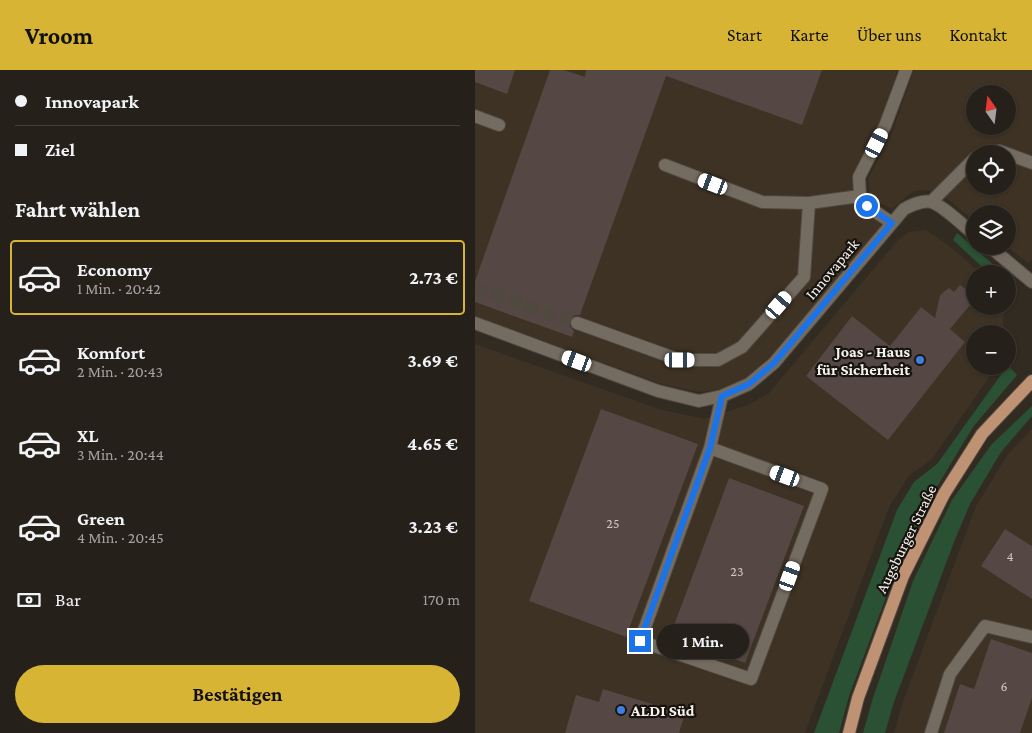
<!DOCTYPE html>
<html lang="de">
<head>
<meta charset="utf-8">
<style>
	:root { --surface:#26201a; --page:#2e2823; --text:#f1f3f6; --muted:#a4a3a2; --line:#423e39; --accent:#d8b434 }
	body { margin:0; font-family:"Crimson Pro",serif; background:var(--page); color:var(--text); height:100vh; display:flex; flex-direction:column; font-size:19px; white-space:nowrap }
	* { box-sizing:border-box; margin:0 }
	p { font-size:16px; color:var(--muted) }
	.icon { flex:none; width:28px; height:28px; fill:none; stroke:currentColor; stroke-width:2; stroke-linecap:round; stroke-linejoin:round }
	.map { position:relative; flex:1; overflow:hidden }
	.details { display:flex; flex-direction:column; background:var(--surface); width:475px }
	.details>* { flex:none }
	.top-card { display:grid; align-content:center; height:110px; padding:0 15px; background:var(--surface) }
	.needle { width:32px; rotate:346deg }
	.buttons { position:absolute; left:491px; top:15px; display:grid; gap:10px }
	.buttons a { display:grid; place-items:center; width:50px; height:50px; border-radius:50%; background:var(--surface); box-shadow:0 1px 4px #0004,0 0 0 1px var(--line); font-size:25px }
	.end { position:absolute; width:22px; height:22px; margin:-11px; border:6px solid #1a73e8; background:#fff; box-shadow:0 0 0 2px #fff }
	.from { border-radius:50% }
	.bubble { position:absolute; height:35px; border-radius:18px; background:var(--surface); box-shadow:0 1px 4px #0004,0 0 0 1px var(--line); font-size:16px; font-weight:700; line-height:35px; text-align:center }
	.car { position:absolute; width:15px; height:30px; margin:-15px -8px; border-radius:6px; box-shadow:0 0 4px 1px #0007; background:linear-gradient(#fff 24%,#345 0 40%,#fff 0 76%,#345 0 86%,#fff 0) }
	.top-card b { display:flex; align-items:center; gap:18px; height:48px; font-size:19px }
	.top-card b+b { border-top:1px solid var(--line) }
	.top-card i { width:12px; height:12px; background:var(--text) }
	ul { padding:0; list-style:none }
	li { display:flex; align-items:center; gap:15px; height:75px; margin:0 10px 8px; padding:0 5px; border:2px solid transparent; border-radius:5px }
	li div { flex:1 }
	li b { display:block; font-size:19px }
	li em { font-style:normal; font-weight:700 }
	li.current { border-color:var(--accent) }
	li>.icon { width:45px; height:45px; stroke-width:1.5 }
	h2 { padding:0 15px; font-size:22px; line-height:60px }
	.pay { display:flex; align-items:center; gap:12px; height:55px; padding:0 15px; font-size:19px }
	.pay p { margin-inline-start:auto }
	.button { display:flex; gap:10px; margin-top:auto; padding:10px 15px }
	.button a { flex:1; height:58px; border-radius:30px; background:var(--accent); color:#111; font-size:20px; font-weight:700; line-height:58px; text-align:center }
	header { display:flex; align-items:center; gap:30px; box-sizing:border-box; height:70px; padding:0 25px; background:var(--accent); color:#111 }
	header strong { font-size:24px }
	nav { display:flex; gap:28px; margin-inline-start:auto; font-size:18px }
	main { display:flex; flex:1; min-height:0 }
	.map>svg:first-child { display:block }
</style>
</head>
<body>
<header>
<strong>Vroom</strong>
<nav><a>Start</a><a>Karte</a><a>Über uns</a><a>Kontakt</a></nav>
</header>
<main>
<section class="details">
<div class="top-card">
<b><i class="from"></i>Innovapark</b>
<b><i></i>Ziel</b>
</div>
<h2>Fahrt wählen</h2>
<ul>
<li class="current"><svg class="icon" aria-label="car" viewBox="0 0 24 24"><path d="M5 17H2v-5l4-1 3-4h7l3 4 3 1v5h-3M9 17h6M6 11h13"/><circle cx="7" cy="17" r="2"/><circle cx="17" cy="17" r="2"/></svg><div><b>Economy</b><p>1 Min. · 20:42</p></div><em>2.73 €</em></li>
<li><svg class="icon" aria-label="car" viewBox="0 0 24 24"><path d="M5 17H2v-5l4-1 3-4h7l3 4 3 1v5h-3M9 17h6M6 11h13"/><circle cx="7" cy="17" r="2"/><circle cx="17" cy="17" r="2"/></svg><div><b>Komfort</b><p>2 Min. · 20:43</p></div><em>3.69 €</em></li>
<li><svg class="icon" aria-label="car" viewBox="0 0 24 24"><path d="M5 17H2v-5l4-1 3-4h7l3 4 3 1v5h-3M9 17h6M6 11h13"/><circle cx="7" cy="17" r="2"/><circle cx="17" cy="17" r="2"/></svg><div><b>XL</b><p>3 Min. · 20:44</p></div><em>4.65 €</em></li>
<li><svg class="icon" aria-label="car" viewBox="0 0 24 24"><path d="M5 17H2v-5l4-1 3-4h7l3 4 3 1v5h-3M9 17h6M6 11h13"/><circle cx="7" cy="17" r="2"/><circle cx="17" cy="17" r="2"/></svg><div><b>Green</b><p>4 Min. · 20:45</p></div><em>3.23 €</em></li>
</ul>
<div class="pay"><svg class="icon" aria-label="cash" viewBox="0 0 24 24"><path d="M3 7h18v10H3z"/><circle cx="12" cy="12" r="2"/></svg>Bar<p>170 m</p></div>
<div class="button"><a>Bestätigen</a></div>
</section>
<div class="map">
<svg width="557" height="663" viewBox="0 0 557 663">
	<rect width="100%" height="100%" fill="#322b22"/>
	<path fill="#3d3224" fill-rule="evenodd" d="M 0,0 L 423,0 L 403,55 L 377,105 L 378,128 L 389,141 L 408,155 L 295,287 L 272,307 L 248,319 L 225,322 L 187,314 L 0,246 Z
		M 439,0 L 557,0 L 557,189 L 553,193 L 531,176 L 532,176 L 532,144 L 500,144 L 500,152 L 475,131 L 454,120 L 439,121 L 417,139 L 400,130 L 394,122 L 393,109 L 418,60 ZM 500,24 L 532,24 L 532,56 L 500,56 ZM 500,84 L 532,84 L 532,116 L 500,116 Z
		M 451,160 L 473,175 L 507,204 L 500,204 L 500,236 L 529,236 L 528,264 L 500,264 L 500,296 L 522,296 L 457,389 L 434,406 L 414,437 L 330,663 L 0,663 L 0,274 L 184,339 L 229,349 L 243,345 L 272,335 L 293,324 L 422,171 L 433,162 Z
		M 557,359 L 557,663 L 419,663 L 427,634 L 501,436 L 533,384 Z"/>
	<path fill="#2a5133" d="M 482,163 L 529,204 L 515,204 L 478,170 Z
		M 533,295 L 542,305 L 498,357 L 460,420 L 420,503 L 374,626 L 364,663 L 339,663 L 422,440 L 439,412 L 462,394 Z
		M 557,336 L 557,346 L 526,382 L 495,434 L 479,472 L 419,632 L 410,663 L 388,663 L 397,631 L 438,511 L 477,430 L 516,375 Z"/>
	<path fill="#544744" d="M 0,0 L 40,0 L 32,24 L 0,12 Z
		M 75,0 L 89,0 L 110,7 L 111,0 L 347,0 L 327,55 L 191,6 L 105,245 L 100,245 L 95,250 L 94,255 L 99,261 L 97,267 L 0,232 L 0,211 Z
		M 485,215 L 500,226 L 500,229 L 475,259 L 490,272 L 413,370 L 331,306 L 377,246 L 415,276 L 446,237 L 460,248 L 465,225 L 474,218 L 479,222 Z
		M 126,339 L 223,374 L 151,567 L 54,531 Z
		M 254,408 L 329,436 L 270,593 L 195,566 Z
		M 530,459 L 557,476 L 557,529 L 506,496 Z
		M 516,569 L 557,583 L 557,628 L 545,663 L 469,663 L 485,614 L 499,619 Z
		M 128,619 L 210,644 L 204,663 L 90,663 L 101,625 L 124,632 Z"/>
	<g fill="none" stroke-linecap="round" stroke-linejoin="round">
		<path stroke="#504940" stroke-width="12" stroke-dasharray="12 6" stroke-linecap="butt" d="M 0,218 L 102,253"/>
		<defs>
			<path id="minor" d="M 0,46 L 24,55
				M 506,84 L 525,81 L 557,93
				M 190,95 L 287,132 L 334,133 L 385,126
				M 456,132 L 500,88
				M 417,153 L 392,136 L 385,126 L 384,107 L 410,56 L 431,0
				M 514,176 L 557,212
				M 0,253 L 183,321 L 224,331 L 247,326 L 274,314 L 299,293 L 429,139 C 437,135 447,130 456,132 C 466,134 491,158 500,165
				M 102,253 L 205,290 L 243,290 L 267,277 L 329,207 L 334,133
				M 235,378 L 347,419 L 276,609 L 165,571 L 235,378 L 247,326
				M 456,663 L 475,604 L 510,556 L 557,567"/>
			<path id="major" d="M 374,663 L 383,628 L 428,506 L 469,424 L 507,364 L 557,311"/>
		</defs>
		<use href="#minor" stroke="#4f4941" stroke-width="14"/>
		<use href="#major" stroke="#4f4941" stroke-width="14"/>
		<use href="#minor" stroke="#746c61" stroke-width="12"/>
		<use href="#major" stroke="#bf9274" stroke-width="12"/>
	</g>
	<g fill="none" stroke-linecap="round" stroke-linejoin="round">
		<path stroke="#1a73e8" stroke-width="6" d="M 165,571 L 235,378 L 247,326 L 274,314 L 299,293 L 417,153 L 392,136"/>
	</g>
	<g fill="#3f7fe0" stroke="#171410" stroke-width="2">
		<circle cx="445" cy="290" r="5"/>
		<circle cx="146" cy="640" r="5"/>
	</g>
	<g text-anchor="middle" dominant-baseline="central" stroke-width="4.5" stroke-linejoin="round" paint-order="stroke">
		<g font-size="14" fill="#cec7c2">
			<text x="138" y="453">25</text>
			<text x="535" y="486">4</text>
			<text x="262" y="501">23</text>
			<text x="529" y="616">6</text>
		</g>
		<g font-size="16" fill="#f7f2ec" stroke="#171410">
			<text transform="translate(357 199) rotate(-50)">Innovapark</text>
			<text transform="translate(431 469) rotate(-64)">Augsburger Straße</text>
		</g>
		<g font-size="16" font-weight="bold" fill="#f7f2ec" stroke="#171410" text-anchor="end">
			<text x="435" y="281">Joas - Haus<tspan x="435" dy="18">für Sicherheit</tspan></text>
			<text x="156" y="640" text-anchor="start">ALDI Süd</text>
		</g>
	</g>
</svg>
<div class="buttons">
<a><svg class="needle" viewBox="-14 -14 28 28"><path d="M0-13l5 13h-10z" fill="#e53935"/><path d="M0 13l5-13h-10z" fill="#a4a3a2"/></svg></a>
<a><svg class="icon" aria-label="locate" viewBox="0 0 24 24"><circle cx="12" cy="12" r="6"/><path d="M12 2v4M12 18v4M2 12h4M18 12h4"/></svg></a>
<a><svg class="icon" aria-label="layers" viewBox="0 0 24 24"><path d="M12 4l9 5-9 5-9-5zM3 14l9 5 9-5"/></svg></a>
<a>+</a>
<a>−</a>
</div>
<i class="end from" style="left:392px;top:136px"></i>
<i class="end" style="left:165px;top:571px"></i>
<div class="bubble" style="left:182px;top:554px;width:92px">1 Min.</div>
<i class="car" style="left:402px;top:73px;rotate:27deg"></i>
<i class="car" style="left:238px;top:114px;rotate:291deg"></i>
<i class="car" style="left:304px;top:235px;rotate:41deg"></i>
<i class="car" style="left:205px;top:290px;rotate:90deg"></i>
<i class="car" style="left:102px;top:291px;rotate:290deg"></i>
<i class="car" style="left:310px;top:406px;rotate:290deg"></i>
<i class="car" style="left:315px;top:506px;rotate:20deg"></i>
</div>
</main>
</body>
</html>
